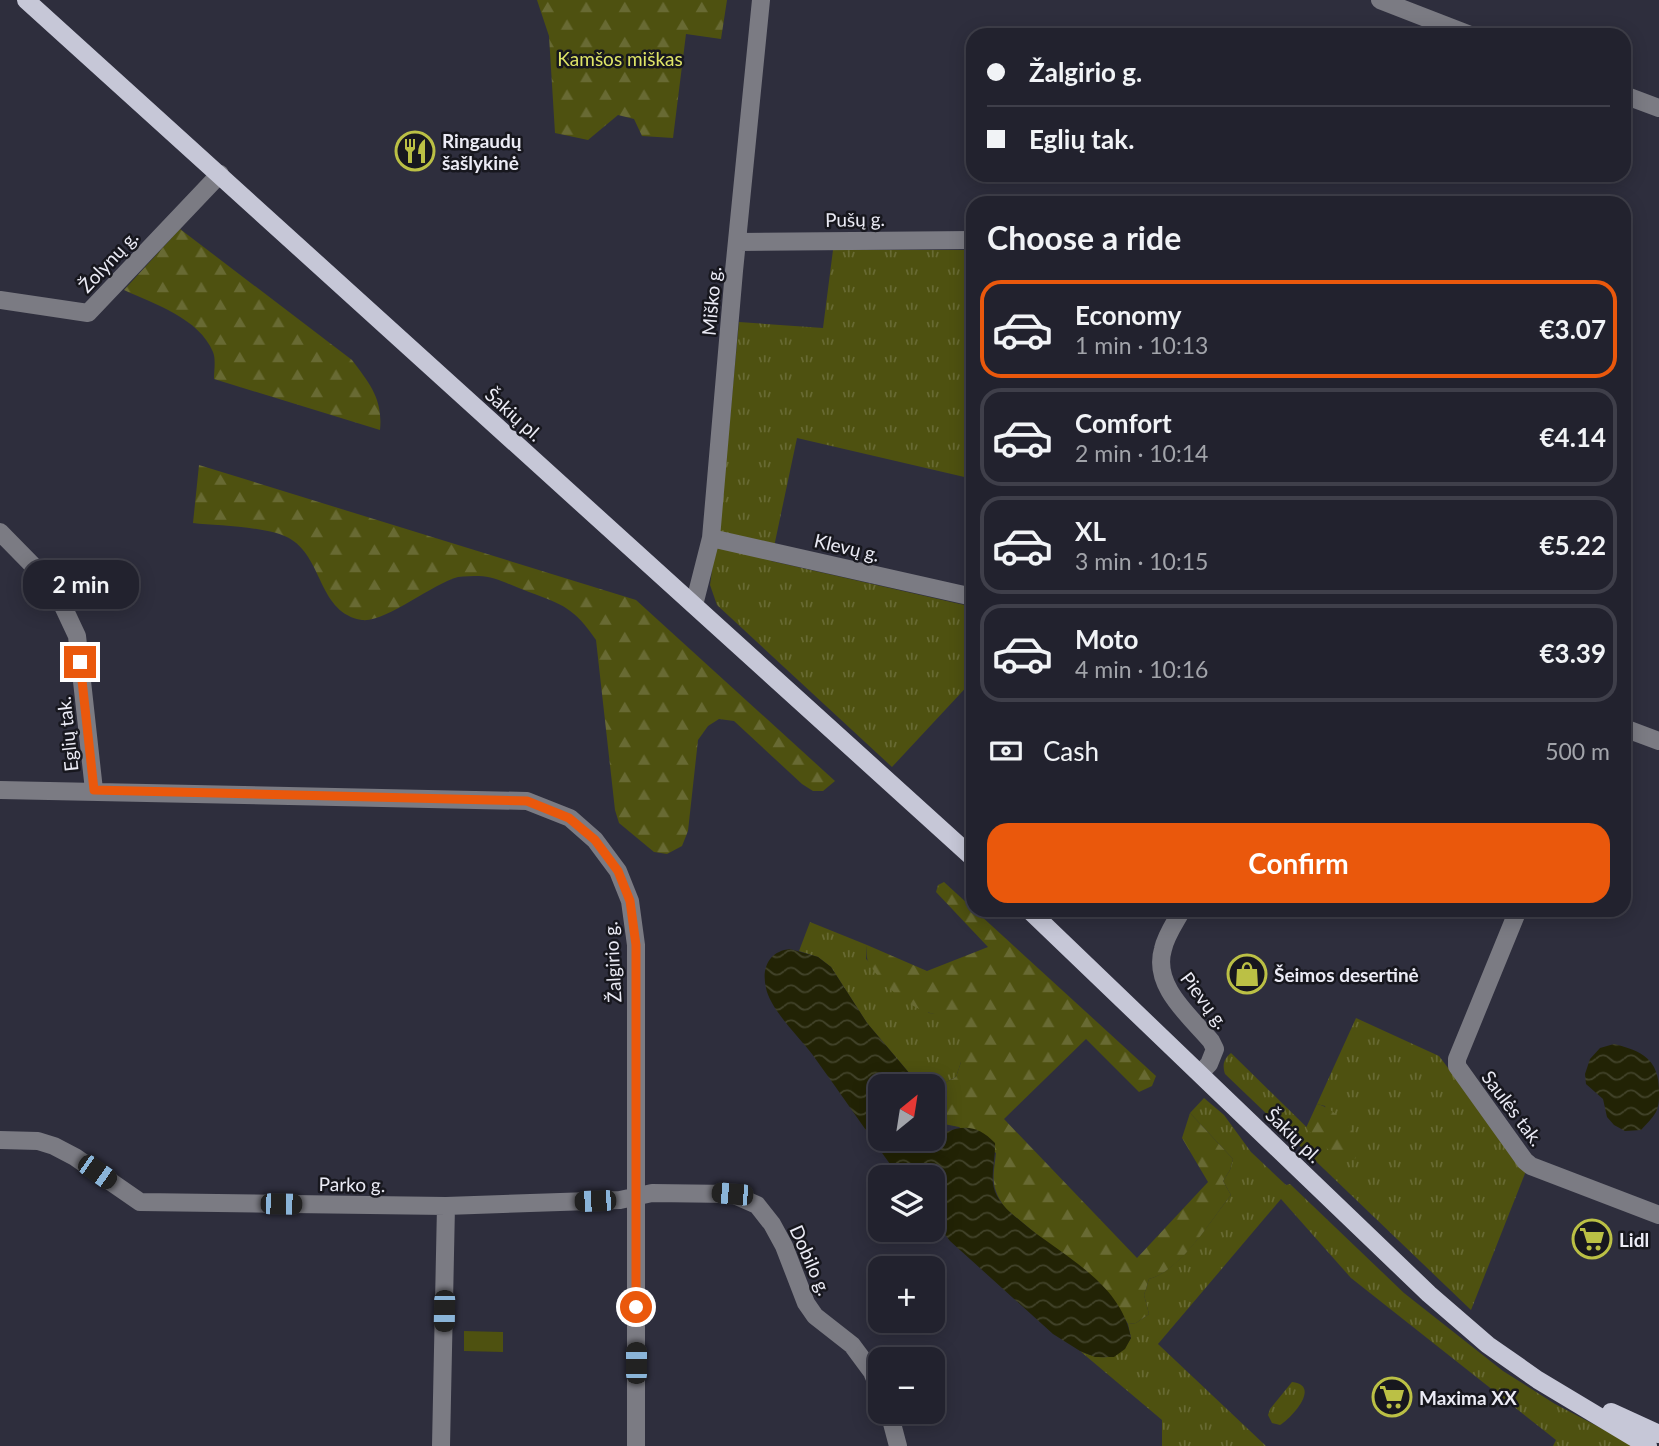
<!DOCTYPE html>
<html lang="en">
<head>
<meta charset="utf-8">
<style>
	:root { --surface:#22222e; --page:#2e2f3a; --text:#f1f3f6; --muted:#a2a4aa; --line:#3f3f4a; --accent:#ea580c }
	body { margin:0; font-family:Lato,sans-serif; background:var(--page); color:var(--text); height:100vh; display:flex; flex-direction:column; font-size:26px; white-space:nowrap }
	* { box-sizing:border-box; margin:0 }
	p { font-size:23px; color:var(--muted) }
	.icon { flex:none; width:38px; height:38px; fill:none; stroke:currentColor; stroke-width:2; stroke-linecap:round; stroke-linejoin:round }
	.map { position:relative; flex:1; overflow:hidden }
	.side { position:absolute; left:966px; top:196px; width:665px; height:721px; display:flex; flex-direction:column; background:var(--surface); border-radius:21px; box-shadow:0 4px 18px #0003,0 0 0 2px var(--line) }
	.side>* { flex:none }
	.hud { position:absolute; left:966px; top:28px; width:665px; height:154px; border-radius:21px; box-shadow:0 4px 18px #0003,0 0 0 2px var(--line); display:grid; align-content:center; height:154px; padding:0 21px; background:var(--surface) }
	.needle { width:46px; rotate:30deg }
	.controls { position:absolute; left:868px; top:1074px; display:grid; gap:14px }
	.controls a { display:grid; place-items:center; width:77px; height:77px; border-radius:14px; background:var(--surface); box-shadow:0 4px 18px #0003,0 0 0 2px var(--line); font-size:35px }
	.end { position:absolute; width:32px; height:32px; margin:-16px; border:9px solid #ea580c; background:#fff; box-shadow:0 0 0 4px #fff }
	.from { border-radius:50% }
	.bubble { position:absolute; height:49px; border-radius:21px; background:var(--surface); box-shadow:0 4px 18px #0003,0 0 0 2px var(--line); font-size:23px; font-weight:700; line-height:49px; text-align:center }
	.car { position:absolute; width:21px; height:42px; margin:-21px -10px; border-radius:9px; box-shadow:0 0 5px 2px #0007; background:linear-gradient(#222 24%,#8ab4d8 0 40%,#222 0 76%,#8ab4d8 0 86%,#222 0) }
	.hud b { display:flex; align-items:center; gap:24px; height:66px; font-size:26px }
	.hud b+b { border-top:2px solid var(--line) }
	.hud i { width:18px; height:18px; background:var(--text) }
	ul { padding:0; list-style:none }
	li { display:flex; align-items:center; gap:21px; height:98px; margin:0 14px 10px; padding:0 7px; border:4px solid var(--line); border-radius:21px }
	li div { flex:1 }
	li b { display:block; font-size:26px }
	li em { font-style:normal; font-weight:700 }
	li.on { border-color:var(--accent) }
	li>.icon { width:63px; height:63px; stroke-width:1.5 }
	h2 { padding:0 21px; font-size:32px; line-height:84px }
	.pay { display:flex; align-items:center; gap:18px; height:77px; padding:0 21px; font-size:26px }
	.pay p { margin-inline-start:auto }
	.cta { display:flex; gap:14px; margin-top:auto; padding:14px 21px }
	.cta a { flex:1; height:80px; border-radius:21px; background:var(--accent); color:#fff; font-size:28px; font-weight:700; line-height:80px; text-align:center }
	.map>svg:first-child { display:block }
</style>
</head>
<body>
<div class="map">
<svg width="1659" height="1446" viewBox="0 0 1659 1446">
	<defs>
		<pattern id="grass-tufts" width="24" height="20" patternUnits="userSpaceOnUse" patternTransform="scale(1.75)"><rect width="24" height="20" fill="#4e5110"/><path d="M3 7l-1-3M5 7V3M7 7l1-3M15 17l-1-3M17 17v-4M19 17l1-3" fill="none" stroke="#686a33"/></pattern>
		<pattern id="forest-firs" width="22" height="20" patternUnits="userSpaceOnUse" patternTransform="scale(1.75)"><rect width="22" height="20" fill="#4e5110"/><path d="M5 1l3.5 6h-7zM16 11l3.5 6h-7z" fill="#686a33"/></pattern>
		<pattern id="water-waves" width="16" height="10" patternUnits="userSpaceOnUse" patternTransform="scale(1.75)"><rect width="16" height="10" fill="#222305"/><path d="M0 5q4-4 8 0t8 0" fill="none" stroke="#42432a"/></pattern>
	</defs>
	<rect width="100%" height="100%" fill="#2e2e3d"/>
	<path fill="url(#grass-tufts)" d="M 833,250 L 973,250 L 973,479 L 797,438 L 771,561 L 973,607 L 973,680 L 892,767 L 717,605 L 710,585 L 723,491 L 739,322 L 823,328 Z
		M 810,922 L 867,945 L 866,959 L 929,1013 L 950,1015 L 961,1023 L 961,1062 L 956,1077 L 933,1089 L 933,1087 L 921,1087 L 867,1023 L 831,967 L 818,957 L 799,951 Z
		M 1356,1018 L 1439,1056 L 1526,1171 L 1471,1310 L 1225,1074 C 1222,1064 1224,1059 1231,1053 L 1337,1157 L 1325,1106 L 1317,1104 Z
		M 1204,1098 L 1224,1115 L 1251,1152 L 1286,1185 L 1290,1184 L 1404,1293 L 1503,1371 L 1555,1404 L 1635,1446 L 1553,1446 L 1556,1440 L 1351,1278 L 1281,1199 L 1158,1344 L 1266,1446 L 1162,1446 L 1162,1420 L 1080,1351 C 1103,1361 1118,1361 1131,1338 L 1128,1324 L 1136,1323 L 1149,1314 L 1144,1295 L 1149,1279 C 1181,1270 1210,1221 1231,1195 L 1223,1181 L 1230,1170 L 1233,1159 L 1190,1113 Z
		M 1292,1382 C 1321,1385 1293,1417 1280,1425 L 1272,1423 L 1268,1415 L 1270,1409 Z"/>
	<path fill="url(#forest-firs)" d="M 537,0 L 727,0 L 721,39 L 686,34 L 673,138 L 642,136 L 634,119 L 618,115 L 588,140 L 555,133 L 549,36 Z
		M 180,229 L 352,360 C 370,384 383,399 380,430 L 214,379 C 214,371 216,359 213,352 C 199,318 154,304 124,290 Z
		M 199,465 L 636,600 L 835,781 L 823,791 L 813,791 L 802,784 L 734,721 L 719,719 L 708,726 L 698,740 L 688,831 L 682,846 L 667,854 L 654,852 L 619,823 L 615,810 L 596,640 C 574,608 564,605 529,592 C 514,587 495,576 479,576 C 473,576 464,576 458,577 C 432,584 385,623 362,620 C 319,613 323,560 292,540 C 271,526 219,526 193,523 Z
		M 944,882 L 1156,1076 L 1152,1086 L 1139,1092 L 1086,1039 L 1004,1119 L 1137,1258 L 1208,1182 L 1182,1138 L 1190,1113 L 1233,1159 L 1230,1170 L 1223,1181 L 1231,1195 C 1210,1221 1182,1270 1149,1279 L 1144,1295 L 1149,1314 L 1136,1323 L 1128,1324 L 1109,1294 L 1006,1209 C 990,1187 993,1179 996,1153 L 959,1127 L 944,1124 L 933,1116 L 933,1089 L 956,1077 L 961,1062 L 960,1023 C 949,1015 943,1016 930,1013 C 909,1008 877,981 868,961 C 866,957 867,951 867,945 L 927,971 L 988,947 L 936,892 L 938,885 Z
		M 1317,1104 C 1336,1109 1354,1130 1362,1147 L 1355,1159 L 1337,1158 L 1306,1128 Z"/>
	<path fill="#4e5110" d="M 464,1331 L 503,1332 L 503,1352 L 464,1351 Z"/>
	<path fill="url(#water-waves)" d="M 790,949 L 818,957 L 831,967 L 867,1023 L 921,1087 L 880,1087 L 880,1139 L 933,1139 L 933,1127 L 946,1132 C 966,1124 980,1127 995,1143 C 996,1160 988,1180 997,1196 C 1003,1207 1013,1215 1023,1223 C 1062,1256 1121,1282 1131,1338 L 1125,1349 L 1114,1357 L 1095,1357 L 1080,1351 L 1053,1334 L 950,1241 L 933,1219 L 933,1178 L 900,1178 C 870,1137 842,1095 812,1054 C 799,1037 770,1009 766,988 C 761,967 770,951 790,949 Z
		M 1614,1044 C 1642,1051 1659,1059 1659,1091 C 1659,1099 1659,1106 1656,1112 C 1652,1119 1646,1124 1641,1130 L 1625,1131 L 1614,1125 L 1607,1117 L 1603,1099 L 1586,1084 L 1585,1074 L 1590,1059 L 1600,1048 Z"/>
	<g fill="none" stroke-linecap="round" stroke-linejoin="round">
		<path stroke="#7b7b83" stroke-width="18" d="M 1380,0 L 1470,35
			M 1624,95 L 1659,108
			M 738,242 L 973,240
			M 0,300 L 88,313 L 220,174
			M 0,532 L 54,587 L 77,636 L 94,790
			M 711,538 L 973,597
			M 694,605 L 711,538 L 734,271 L 761,0
			M 1624,728 L 1659,741
			M 0,790 L 527,801 L 570,818 L 595,840 L 618,871 L 630,901 L 636,945 L 636,1446
			M 1182,910 C 1175,923 1166,935 1163,949 C 1152,986 1190,1016 1211,1041 L 1215,1049 L 1209,1064 L 1200,1073
			M 1518,910 L 1457,1059 L 1457,1066 L 1525,1161 L 1531,1166 L 1659,1215
			M 0,1140 L 38,1141 L 54,1146 L 75,1157 L 140,1202 L 446,1206 L 620,1200 L 652,1193 L 732,1194 L 757,1205 L 772,1224 L 784,1246 L 806,1303 L 815,1316 L 852,1345 L 872,1372 L 880,1391
			M 889,1412 L 898,1446
			M 441,1446 L 446,1206"/>
		<path stroke="#c6c7d7" stroke-width="18" d="M 26,0 L 973,858
			M 1029,910 L 1429,1294 L 1488,1345 L 1538,1380 L 1648,1446
			M 1611,1412 L 1659,1434"/>
	</g>
	<g fill="none" stroke-linecap="round" stroke-linejoin="round">
		<path stroke="#ea580c" stroke-width="9" d="M 80,662 L 94,790 L 527,801 L 569,818 L 595,840 L 618,871 L 630,901 L 636,945 L 636,1307"/>
	</g>
	<defs>
		<symbol id="restaurant-ring" viewBox="-11 -11 22 22"><circle r="9.5" fill="#17171e" stroke="#bbc045" stroke-width="1.5"/><path d="M-5-6h1v4h1v-4h1v4h1v-4h1v5L-1.5 .5V6h-2V.5L-5-1ZM5-6V6H3V1.5H1.5Q1.5-4 5-6Z" fill="#bbc045"/></symbol>
		<symbol id="shop-ring" viewBox="-11 -11 22 22"><circle r="9.5" fill="#17171e" stroke="#bbc045" stroke-width="1.5"/><path d="M-5-2.5h2.3a2.7 3.5 0 0 1 5.4 0H5L5.5 6h-11ZM-1.5-2.5h3a1.5 2.3 0 0 0-3 0Z" fill="#bbc045"/></symbol>
		<symbol id="supermarket-ring" viewBox="-11 -11 22 22"><circle r="9.5" fill="#17171e" stroke="#bbc045" stroke-width="1.5"/><path d="M-6-5.5h2.5l.6 2H6L4.5 2H-2.5L-4.4-4H-6ZM-1.5 3.2a1.3 1.3 0 1 0 .1 0ZM3 3.2a1.3 1.3 0 1 0 .1 0Z" fill="#bbc045"/></symbol>
	</defs>
	<g fill-rule="evenodd">
		<use href="#restaurant-ring" x="393" y="129" width="44" height="44"/>
		<use href="#shop-ring" x="1225" y="952" width="44" height="44"/>
		<use href="#supermarket-ring" x="1570" y="1217" width="44" height="44"/>
		<use href="#supermarket-ring" x="1370" y="1375" width="44" height="44"/>
	</g>
	<g text-anchor="middle" dominant-baseline="central" stroke-width="5" stroke-linejoin="round" paint-order="stroke">
		<g font-size="19" fill="#dee466" stroke="#17171e">
			<text x="620" y="58">Kamšos miškas</text>
		</g>
		<g font-size="19" font-weight="bold" fill="#ebebf5" stroke="#17171e" text-anchor="start">
			<text x="442" y="140">Ringaudų<tspan x="442" dy="22">šašlykinė</tspan></text>
			<text x="1274" y="974">Šeimos desertinė</text>
			<text x="1619" y="1239">Lidl</text>
			<text x="1419" y="1397">Maxima XX</text>
		</g>
		<g font-size="19" fill="#ebebf5" stroke="#17171e">
			<text transform="translate(855 219) rotate(-1)">Pušų g.</text>
			<text transform="translate(108 261) rotate(-47)">Žolynų g.</text>
			<text transform="translate(711 301) rotate(-85)">Miško g.</text>
			<text transform="translate(514 414) rotate(42)">Šakių pl.</text>
			<text transform="translate(847 547) rotate(13)">Klevų g.</text>
			<text transform="translate(67 734) rotate(-96)">Eglių tak.</text>
			<text transform="translate(612 962) rotate(-93)">Žalgirio g.</text>
			<text transform="translate(1205 1000) rotate(53)">Pievų g.</text>
			<text transform="translate(1513 1108) rotate(53)">Saulės tak.</text>
			<text transform="translate(1294 1135) rotate(44)">Šakių pl.</text>
			<text transform="translate(352 1184) rotate(1)">Parko g.</text>
			<text transform="translate(811 1260) rotate(66)">Dobilo g.</text>
		</g>
	</g>
</svg>
<div class="controls">
<a><svg class="needle" viewBox="-14 -14 28 28"><path d="M0-13l5 13h-10z" fill="#e53935"/><path d="M0 13l5-13h-10z" fill="#a2a4aa"/></svg></a>
<a><svg class="icon" aria-label="layers" viewBox="0 0 24 24"><path d="M12 4l9 5-9 5-9-5zM3 14l9 5 9-5"/></svg></a>
<a>+</a>
<a>−</a>
</div>
<i class="end from" style="left:636px;top:1307px"></i>
<i class="end" style="left:80px;top:662px"></i>
<div class="bubble" style="left:23px;top:560px;width:116px">2 min</div>
<i class="car" style="left:97px;top:1172px;rotate:125deg"></i>
<i class="car" style="left:732px;top:1194px;rotate:275deg"></i>
<i class="car" style="left:595px;top:1201px;rotate:268deg"></i>
<i class="car" style="left:281px;top:1204px;rotate:91deg"></i>
<i class="car" style="left:444px;top:1311px;rotate:181deg"></i>
<i class="car" style="left:636px;top:1363px;rotate:0deg"></i>
<div class="hud">
<b><i class="from"></i>Žalgirio g.</b>
<b><i></i>Eglių tak.</b>
</div>
<section class="side">
<h2>Choose a ride</h2>
<ul>
<li class="on"><svg class="icon" aria-label="car" viewBox="0 0 24 24"><path d="M5 17H2v-5l4-1 3-4h7l3 4 3 1v5h-3M9 17h6M6 11h13"/><circle cx="7" cy="17" r="2"/><circle cx="17" cy="17" r="2"/></svg><div><b>Economy</b><p>1 min · 10:13</p></div><em>€3.07</em></li>
<li><svg class="icon" aria-label="car" viewBox="0 0 24 24"><path d="M5 17H2v-5l4-1 3-4h7l3 4 3 1v5h-3M9 17h6M6 11h13"/><circle cx="7" cy="17" r="2"/><circle cx="17" cy="17" r="2"/></svg><div><b>Comfort</b><p>2 min · 10:14</p></div><em>€4.14</em></li>
<li><svg class="icon" aria-label="car" viewBox="0 0 24 24"><path d="M5 17H2v-5l4-1 3-4h7l3 4 3 1v5h-3M9 17h6M6 11h13"/><circle cx="7" cy="17" r="2"/><circle cx="17" cy="17" r="2"/></svg><div><b>XL</b><p>3 min · 10:15</p></div><em>€5.22</em></li>
<li><svg class="icon" aria-label="car" viewBox="0 0 24 24"><path d="M5 17H2v-5l4-1 3-4h7l3 4 3 1v5h-3M9 17h6M6 11h13"/><circle cx="7" cy="17" r="2"/><circle cx="17" cy="17" r="2"/></svg><div><b>Moto</b><p>4 min · 10:16</p></div><em>€3.39</em></li>
</ul>
<div class="pay"><svg class="icon" aria-label="cash" viewBox="0 0 24 24"><path d="M3 7h18v10H3z"/><circle cx="12" cy="12" r="2"/></svg>Cash<p>500 m</p></div>
<div class="cta"><a>Confirm</a></div>
</section>
</div>
</body>
</html>
